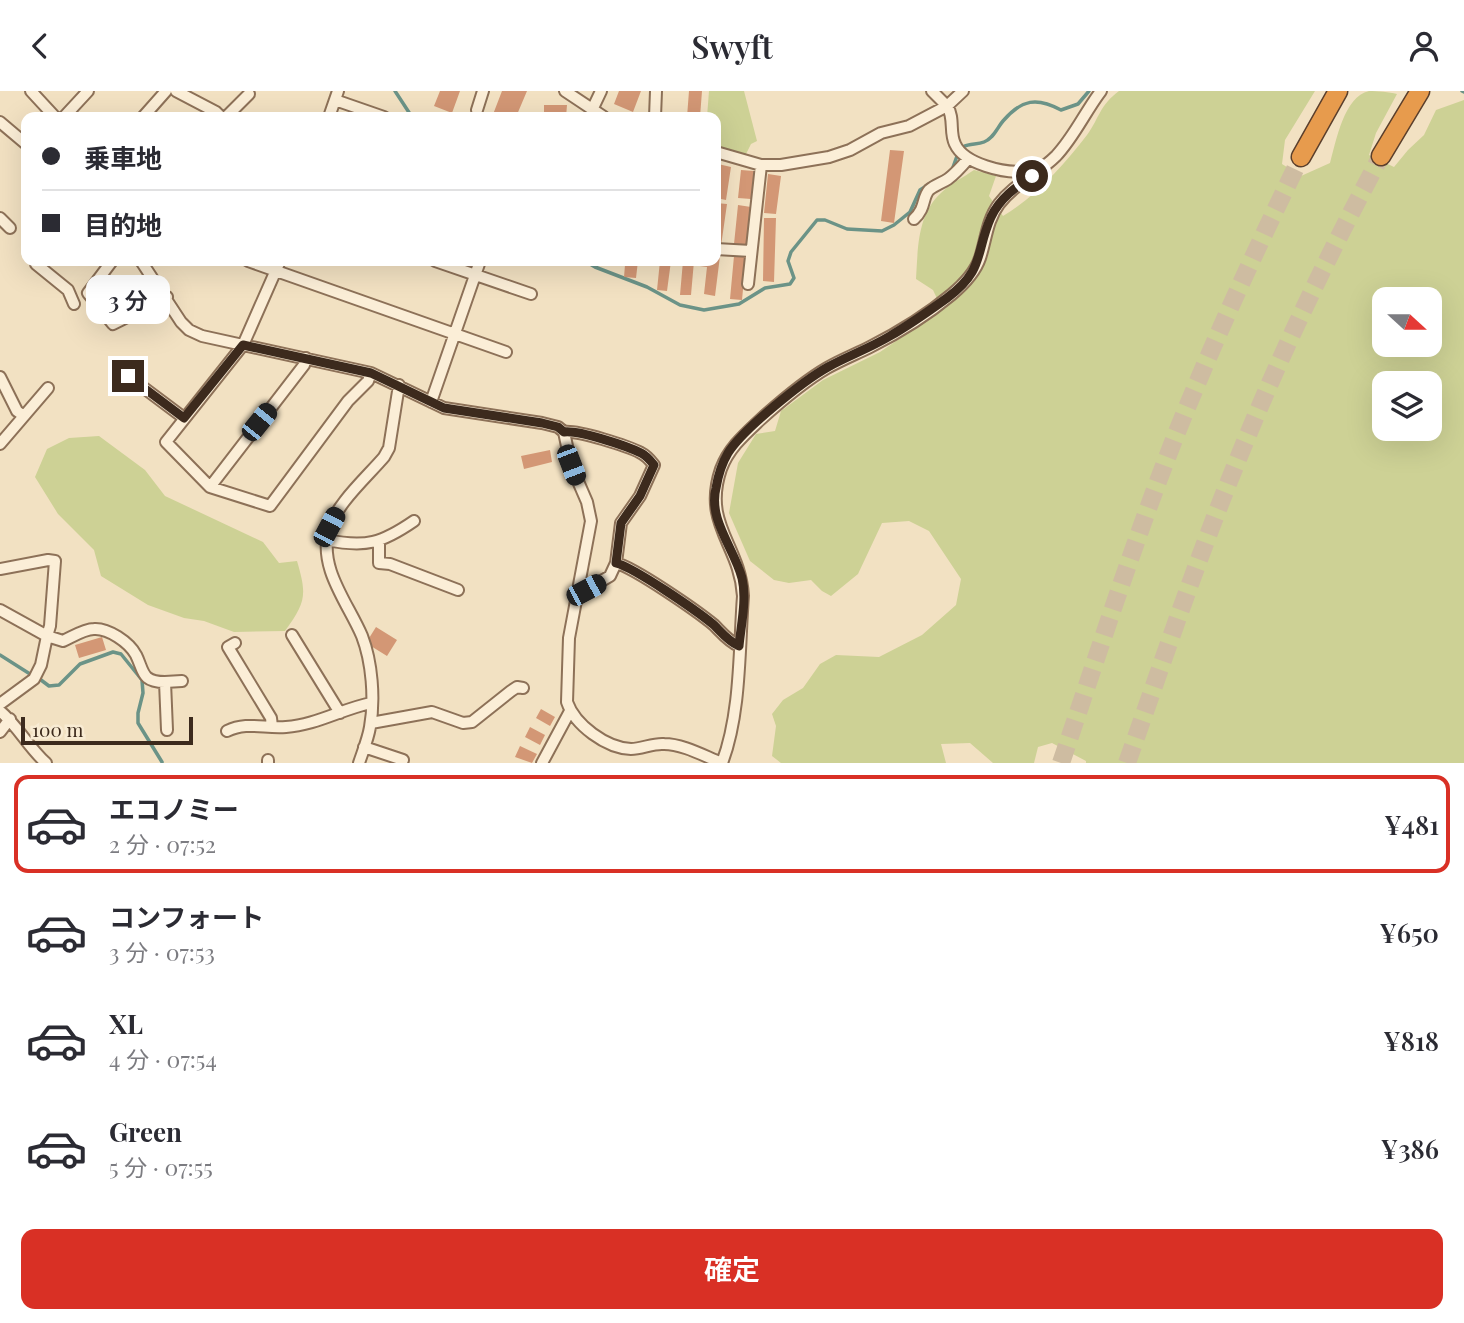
<!DOCTYPE html>
<html lang="ja">
<head>
<meta charset="utf-8">
<style>
	:root { --surface:#fff; --page:#f2f2f3; --text:#2b2b33; --muted:#7c7c81; --line:#e1e1e2; --accent:#d93025 }
	body { margin:0; font-family:"Playfair Display","Noto Sans JP",serif; background:var(--page); color:var(--text); height:100vh; display:flex; flex-direction:column; font-size:26px; white-space:nowrap }
	* { box-sizing:border-box; margin:0 }
	p { font-size:23px; color:var(--muted) }
	.icon { flex:none; width:38px; height:38px; fill:none; stroke:currentColor; stroke-width:2; stroke-linecap:round; stroke-linejoin:round }
	.map { position:relative; height:672px; overflow:hidden }
	.sheet { display:flex; flex-direction:column; background:var(--surface); flex:1 }
	.sheet>* { flex:none }
	.top-card { position:absolute; left:21px; top:21px; width:700px; height:154px; border-radius:14px; box-shadow:0 7px 28px #0002; display:grid; align-content:center; height:154px; padding:0 21px; background:var(--surface) }
	.needle { width:46px; rotate:111deg }
	.buttons { position:absolute; left:1372px; top:196px; display:grid; gap:14px }
	.buttons a { display:grid; place-items:center; width:70px; height:70px; border-radius:14px; background:var(--surface); box-shadow:0 7px 28px #0002; font-size:35px }
	.scale { position:absolute; left:21px; bottom:18px; width:172px; box-sizing:border-box; padding-left:7px; border:4px solid #3c2a1d; border-top:0; font-size:19px; line-height:24px; white-space:nowrap; color:#3c2a1d; -webkit-text-stroke:5px #f8ebd3; paint-order:stroke }
	.end { position:absolute; width:32px; height:32px; margin:-16px; border:9px solid #3c2a1d; background:#fff; box-shadow:0 0 0 4px #fff }
	.from { border-radius:50% }
	.bubble { position:absolute; height:49px; border-radius:14px; background:var(--surface); box-shadow:0 7px 28px #0002; font-size:23px; font-weight:600; line-height:49px; text-align:center }
	.car { position:absolute; width:21px; height:42px; margin:-21px -10px; border-radius:9px; box-shadow:0 0 5px 2px #0007; background:linear-gradient(#222 24%,#8ab4d8 0 40%,#222 0 76%,#8ab4d8 0 86%,#222 0) }
	.top-card b { display:flex; align-items:center; gap:24px; height:66px; font-size:26px }
	.top-card b+b { border-top:2px solid var(--line) }
	.top-card i { width:18px; height:18px; background:var(--text) }
	ul { padding:12px 0 0; list-style:none }
	li { display:flex; align-items:center; gap:21px; height:98px; margin:0 14px 10px; padding:0 7px; border:4px solid transparent; border-radius:14px }
	li div { flex:1 }
	li b { display:block; font-size:26px }
	li em { font-style:normal; font-weight:600 }
	li.active { border-color:var(--accent) }
	li>.icon { width:63px; height:63px; stroke-width:1.5 }
	.primary-button { display:flex; gap:14px; margin-top:auto; padding:14px 21px }
	.primary-button a { flex:1; height:80px; border-radius:14px; background:var(--accent); color:#fff; font-size:28px; font-weight:600; line-height:80px; text-align:center }
	header { display:flex; justify-content:space-between; align-items:center; height:91px; padding:0 21px; background:var(--surface); font-size:32px; font-weight:600 }
	.map>svg:first-child { display:block }
</style>
</head>
<body>
<header><svg class="icon" aria-label="back" viewBox="0 0 24 24"><path d="M15 5l-7 7 7 7"/></svg>Swyft<svg class="icon" aria-label="person" viewBox="0 0 24 24"><circle cx="12" cy="8" r="4"/><path d="M4 21q1-7 8-7t8 7"/></svg></header>
<div class="map">
<svg width="1464" height="672" viewBox="0 0 1464 672">
	<rect width="100%" height="100%" fill="#f2e1c2"/>
	<path fill="#cdd195" fill-rule="evenodd" d="M 709,0 L 744,0 L 757,50 L 751,53 L 744,67 L 716,58 L 716,26 L 707,26 Z
		M 1119,0 L 1315,0 L 1285,49 L 1282,73 L 1301,85 L 1330,72 C 1336,51 1344,5 1369,0 C 1378,0 1389,1 1397,3 L 1376,42 L 1369,64 L 1394,76 L 1408,59 L 1424,44 L 1436,19 L 1464,9 L 1464,672 L 1086,672 L 1086,670 L 1052,652 L 1038,656 L 1034,672 L 993,672 L 970,652 L 941,653 L 946,672 L 781,672 L 772,665 L 776,635 L 772,623 L 783,609 L 803,597 L 820,573 L 836,564 L 879,566 L 922,544 L 956,514 L 961,488 L 929,440 L 909,430 L 882,432 L 858,483 L 831,505 L 822,500 L 811,489 L 789,492 L 774,489 L 750,470 L 729,422 L 738,372 L 756,343 L 775,340 L 781,320 L 823,289 L 880,261 L 930,227 L 941,216 L 933,199 L 916,188 C 918,157 917,123 942,101 C 951,92 964,86 974,79 L 996,85 L 989,105 L 1003,125 C 1035,106 1064,74 1087,44 C 1100,26 1099,15 1119,0 ZM 1384,208 L 1430,208 L 1430,254 L 1384,254 ZM 1384,292 L 1430,292 L 1430,338 L 1384,338 Z
		M 99,345 L 145,379 L 165,405 L 263,451 L 279,472 L 297,470 C 307,504 306,511 285,540 L 234,541 L 204,530 L 184,527 L 148,514 L 101,485 L 94,459 L 58,423 L 35,386 L 47,358 L 69,347 Z"/>
	<g fill="none" stroke-linecap="round" stroke-linejoin="round">
		<path stroke="#6b9387" stroke-width="3.5" d="M 395,0 L 412,26
			M 1462,0 L 1464,1
			M 468,26 L 475,26
			M 963,56 C 970,52 977,54 984,51 C 994,47 997,37 1003,30 C 1022,8 1037,6 1061,19 L 1078,13 L 1089,0
			M 952,79 L 957,65
			M 585,170 L 595,176 L 647,196 L 680,214 L 704,219 L 739,213 L 765,197 L 790,193 L 794,187 L 788,170 L 791,161 L 817,129 L 825,129 L 847,138 L 882,140 L 894,134 L 910,121 L 920,99 L 934,90
			M 0,564 L 30,583
			M 41,589 L 49,595 L 59,594 L 80,573 L 113,561 L 121,563 L 142,589 L 143,602 L 138,622 L 138,632 L 162,671"/>
	</g>
	<path fill="#d39775" d="M 440,0 L 460,0 L 452,22 L 434,15 Z
		M 502,0 L 527,0 L 516,26 L 492,26 Z
		M 619,0 L 641,0 L 633,21 L 614,13 Z
		M 689,0 L 702,0 L 700,26 L 687,26 Z
		M 544,14 L 567,14 L 566,26 L 544,26 Z
		M 890,59 L 904,60 L 894,132 L 881,130 Z
		M 718,73 L 731,76 L 726,109 L 716,107 Z
		M 741,79 L 754,80 L 751,108 L 738,107 Z
		M 768,83 L 781,85 L 776,123 L 764,122 Z
		M 716,112 L 727,113 L 721,155 L 716,154 Z
		M 738,114 L 751,116 L 747,155 L 734,153 Z
		M 764,127 L 776,127 L 774,191 L 763,190 Z
		M 716,165 L 720,165 L 715,205 L 704,203 L 707,176 L 700,175 L 700,170 L 716,170 Z
		M 734,165 L 746,166 L 742,209 L 730,208 Z
		M 619,170 L 638,170 L 636,187 L 624,186 L 625,174 L 618,173 Z
		M 660,170 L 671,170 L 667,200 L 657,199 Z
		M 683,170 L 694,170 L 691,204 L 680,204 Z
		M 550,359 L 552,371 L 524,378 L 521,365 Z
		M 376,536 L 397,549 L 387,565 L 366,552 Z
		M 102,546 L 106,559 L 79,567 L 75,554 Z
		M 541,618 L 555,626 L 550,635 L 536,627 Z
		M 530,636 L 545,644 L 540,654 L 525,646 Z
		M 520,655 L 537,663 L 532,672 L 515,666 Z"/>
	<g fill="none" stroke-linecap="round" stroke-linejoin="round">
		<path stroke="#cebca1" stroke-width="18" stroke-dasharray="18 9" stroke-linecap="butt" d="M 1061,672 C 1098,563 1133,453 1175,346 C 1213,251 1256,158 1301,66
			M 1127,672 C 1163,570 1197,468 1238,368 C 1280,264 1328,164 1381,65"/>
		<defs>
			<path id="minor" d="M 31,0 L 55,26
				M 176,0 L 216,21 L 221,26
				M 565,0 L 604,26
				M 932,0 L 947,15 L 963,0
				M 335,9 L 384,26
				M 477,19 L 483,0
				M 592,19 L 601,0
				M 64,26 L 88,0
				M 143,26 L 166,0
				M 226,26 L 249,3
				M 329,26 L 338,0
				M 655,26 L 656,0
				M 0,31 L 26,53
				M 716,61 L 761,74 L 781,74 L 829,66 L 850,59 L 881,42 L 909,35 L 947,15 C 955,27 949,41 955,53 C 964,73 1005,83 1025,80 L 1032,85
				M 0,127 L 10,137
				M 914,128 C 926,117 922,107 929,99 C 935,94 942,92 948,88 C 956,82 962,75 968,68
				M 716,158 L 751,160
				M 39,170 L 36,173 L 68,199 L 74,213
				M 112,170 L 88,202 L 113,233 L 167,206
				M 141,170 L 181,231 L 189,239 L 202,245 L 371,282 L 444,317 L 542,332 L 558,336 L 564,341 L 571,374 L 587,411 L 591,430 L 569,547 L 567,611 C 575,634 606,657 631,658 C 642,658 653,652 664,653 C 683,653 704,665 722,672
				M 248,170 L 506,261
				M 280,170 L 243,254 L 166,351 L 210,396 L 270,415 L 348,310 L 368,290 L 371,282
				M 435,170 L 531,203
				M 748,193 L 761,74
				M 128,285 L 184,327
				M 0,286 L 17,320 L 24,325
				M 431,311 L 480,170
				M 564,341 C 578,339 628,355 641,362 C 647,365 650,369 654,374 L 640,405 L 621,432 L 616,472 L 610,485 L 586,499 L 578,499
				M 0,353 L 48,297
				M 210,396 L 304,274 L 306,267
				M 327,449 C 366,457 382,452 414,430
				M 379,450 L 379,472 L 390,473 L 458,499
				M 616,472 C 635,477 697,520 714,534 C 722,542 728,550 739,555
				M 0,478 L 48,469 L 55,470 L 50,535 L 47,545 L 63,550 C 72,546 84,538 94,538 C 108,537 129,551 136,564 C 144,580 141,591 165,591
				M 0,519 L 47,545 L 41,574 L 34,588 L 0,613
				M 292,544 L 340,622
				M 235,552 L 228,556 L 271,627 L 272,635
				M 0,620 C 18,635 28,656 46,672
				M 371,632 L 432,621 L 463,632 L 472,631 L 511,600 L 517,596 L 523,597
				M 167,639 L 165,591 L 182,590
				M 227,640 C 247,630 265,638 286,636 C 316,634 342,618 371,612
				M 0,641 L 10,628
				M 364,656 L 403,669
				M 268,672 L 268,669
				M 359,672 C 363,660 368,648 370,636 C 375,608 372,571 362,545 C 348,512 318,477 329,439 C 335,414 367,386 384,366 L 389,357 L 399,294
				M 542,672 L 570,620
				M 722,672 C 741,622 739,558 743,505 C 740,453 702,434 721,378 C 729,357 744,344 760,329 C 781,310 803,291 827,277 C 841,269 856,263 870,256 C 898,242 927,224 951,204 C 963,194 975,182 980,167 C 986,149 987,129 999,113 C 1014,93 1038,83 1056,65 C 1074,46 1085,21 1101,0"/>
			<path id="highway" d="M 1381,65 L 1420,0
				M 1301,66 L 1338,0"/>
		</defs>
		<use href="#minor" stroke="#8d7158" stroke-width="14"/>
		<use href="#highway" stroke="#5b3f2c" stroke-width="21"/>
		<use href="#minor" stroke="#fbeed7" stroke-width="10"/>
		<use href="#highway" stroke="#e79b4d" stroke-width="18"/>
	</g>
	<g fill="none" stroke-linecap="round" stroke-linejoin="round">
		<path stroke="#3c2a1d" stroke-width="9" d="M 128,285 L 184,327 L 243,254 L 371,282 L 444,317 L 542,332 L 558,336 L 564,341 C 579,339 627,355 641,362 C 647,365 650,369 654,374 L 640,405 L 621,432 L 616,472 C 635,477 697,520 714,534 C 722,542 728,550 739,555 C 741,534 747,508 742,487 C 734,457 708,429 716,397 C 718,385 722,372 728,362 C 743,338 803,290 828,276 C 848,265 870,257 890,245 C 909,234 929,220 947,207 C 985,179 975,162 991,126 C 1000,107 1016,96 1032,85"/>
	</g>
</svg>
<div class="buttons">
<a><svg class="needle" viewBox="-14 -14 28 28"><path d="M0-13l5 13h-10z" fill="#e53935"/><path d="M0 13l5-13h-10z" fill="#7c7c81"/></svg></a>
<a><svg class="icon" aria-label="layers" viewBox="0 0 24 24"><path d="M12 4l9 5-9 5-9-5zM3 14l9 5 9-5"/></svg></a>
</div>
<div class="scale">100 m</div>
<i class="end from" style="left:1032px;top:85px"></i>
<i class="end" style="left:128px;top:285px"></i>
<div class="bubble" style="left:86px;top:184px;width:84px">3 分</div>
<i class="car" style="left:259px;top:331px;rotate:39deg"></i>
<i class="car" style="left:571px;top:374px;rotate:159deg"></i>
<i class="car" style="left:329px;top:436px;rotate:28deg"></i>
<i class="car" style="left:586px;top:499px;rotate:62deg"></i>
<div class="top-card">
<b><i class="from"></i>乗車地</b>
<b><i></i>目的地</b>
</div>
</div>
<section class="sheet">
<ul>
<li class="active"><svg class="icon" aria-label="car" viewBox="0 0 24 24"><path d="M5 17H2v-5l4-1 3-4h7l3 4 3 1v5h-3M9 17h6M6 11h13"/><circle cx="7" cy="17" r="2"/><circle cx="17" cy="17" r="2"/></svg><div><b>エコノミー</b><p>2 分 · 07:52</p></div><em>¥481</em></li>
<li><svg class="icon" aria-label="car" viewBox="0 0 24 24"><path d="M5 17H2v-5l4-1 3-4h7l3 4 3 1v5h-3M9 17h6M6 11h13"/><circle cx="7" cy="17" r="2"/><circle cx="17" cy="17" r="2"/></svg><div><b>コンフォート</b><p>3 分 · 07:53</p></div><em>¥650</em></li>
<li><svg class="icon" aria-label="car" viewBox="0 0 24 24"><path d="M5 17H2v-5l4-1 3-4h7l3 4 3 1v5h-3M9 17h6M6 11h13"/><circle cx="7" cy="17" r="2"/><circle cx="17" cy="17" r="2"/></svg><div><b>XL</b><p>4 分 · 07:54</p></div><em>¥818</em></li>
<li><svg class="icon" aria-label="car" viewBox="0 0 24 24"><path d="M5 17H2v-5l4-1 3-4h7l3 4 3 1v5h-3M9 17h6M6 11h13"/><circle cx="7" cy="17" r="2"/><circle cx="17" cy="17" r="2"/></svg><div><b>Green</b><p>5 分 · 07:55</p></div><em>¥386</em></li>
</ul>
<div class="primary-button"><a>確定</a></div>
</section>
</body>
</html>
